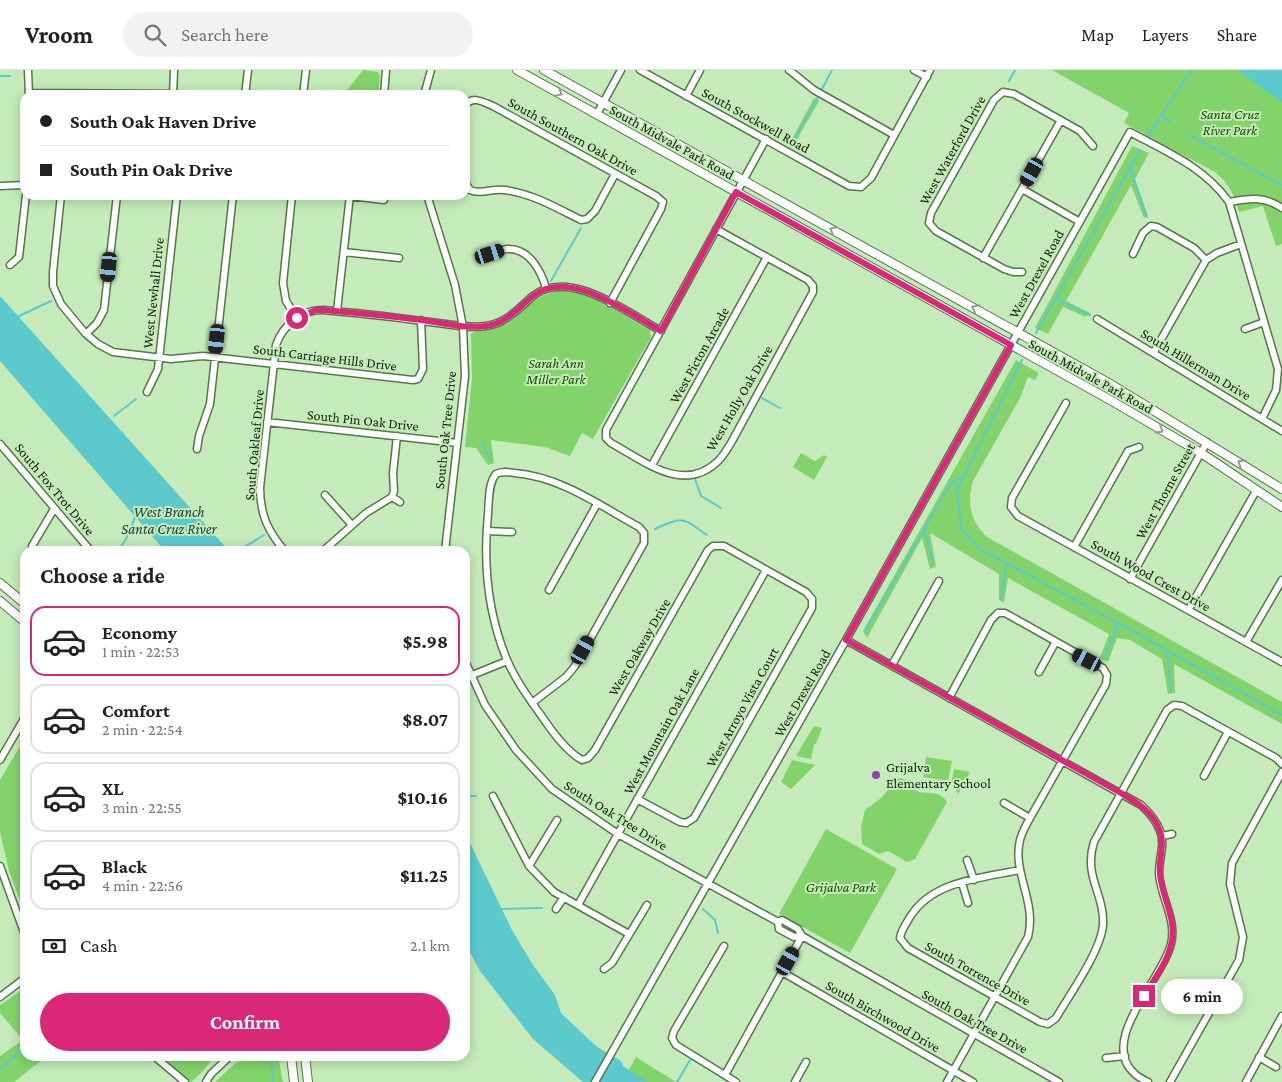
<!DOCTYPE html>
<html lang="en">
<head>
<meta charset="utf-8">
<style>
	:root { --surface:#fff; --page:#f2f2f2; --text:#202124; --muted:#757577; --line:#e0e0e0; --accent:#db2777 }
	body { margin:0; font-family:"Crimson Pro",serif; background:var(--page); color:var(--text); height:100vh; display:flex; flex-direction:column; font-size:19px; white-space:nowrap }
	* { box-sizing:border-box; margin:0 }
	p { font-size:16px; color:var(--muted) }
	.icon { flex:none; width:28px; height:28px; fill:none; stroke:currentColor; stroke-width:2; stroke-linecap:round; stroke-linejoin:round }
	.map { position:relative; flex:1; overflow:hidden }
	.panel { position:absolute; left:20px; top:476px; width:450px; height:515px; display:flex; flex-direction:column; background:var(--surface); border-radius:15px; box-shadow:0 2px 12px #0003 }
	.panel>* { flex:none }
	.banner { position:absolute; left:20px; top:20px; width:450px; height:110px; border-radius:15px; box-shadow:0 2px 12px #0003; display:grid; align-content:center; height:110px; padding:0 20px; background:var(--surface) }
	.end { position:absolute; width:22px; height:22px; margin:-11px; border:6px solid #db2777; background:#fff; box-shadow:0 0 0 2px #fff }
	.from { border-radius:50% }
	.bubble { position:absolute; height:35px; border-radius:18px; background:var(--surface); box-shadow:0 2px 12px #0003; font-size:16px; font-weight:700; line-height:35px; text-align:center }
	.car { position:absolute; width:15px; height:30px; margin:-15px -8px; border-radius:6px; box-shadow:0 0 4px 1px #0007; background:linear-gradient(#222 24%,#8ab4d8 0 40%,#222 0 76%,#8ab4d8 0 86%,#222 0) }
	.banner b { display:flex; align-items:center; gap:18px; height:48px; font-size:19px }
	.banner b+b { border-top:1px solid var(--line) }
	.banner i { width:12px; height:12px; background:var(--text) }
	ul { padding:0; list-style:none }
	li { display:flex; align-items:center; gap:15px; height:70px; margin:0 10px 8px; padding:0 10px; border:2px solid var(--line); border-radius:15px }
	li div { flex:1 }
	li b { display:block; font-size:19px }
	li em { font-style:normal; font-weight:700 }
	li.active { border-color:var(--accent) }
	li>.icon { width:45px; height:45px; stroke-width:1.5 }
	h2 { padding:0 20px; font-size:22px; line-height:60px }
	.pay { display:flex; align-items:center; gap:12px; height:55px; padding:0 20px; font-size:19px }
	.pay p { margin-inline-start:auto }
	.button { display:flex; gap:10px; margin-top:auto; padding:10px 20px }
	.button a { flex:1; height:58px; border-radius:30px; background:var(--accent); color:#fff; font-size:20px; font-weight:700; line-height:58px; text-align:center }
	header { display:flex; align-items:center; gap:30px; box-sizing:border-box; height:70px; padding:0 25px; background:var(--surface); border-bottom:1px solid var(--line) }
	header strong { font-size:24px }
	nav { display:flex; gap:28px; margin-inline-start:auto; font-size:18px }
	.search { width:350px; height:45px; background:var(--page); display:flex; align-items:center; gap:12px; box-sizing:border-box; padding:0 18px; border-radius:28px; color:var(--muted); font-size:19px }
	.map>svg:first-child { display:block }
</style>
</head>
<body>
<header>
<strong>Vroom</strong>
<div class="search"><svg class="icon" aria-label="search" viewBox="0 0 24 24"><circle cx="10" cy="10" r="6"/><path d="M15 15l6 6"/></svg>Search here</div>
<nav><a>Map</a><a>Layers</a><a>Share</a></nav>
</header>
<div class="map">
<svg width="1282" height="1012" viewBox="0 0 1282 1012">
	<rect width="100%" height="100%" fill="#c4ebb9"/>
	<path fill="#82d46a" d="M 363,0 L 378,2 L 380,5 L 378,25 L 343,25 Z
		M 1052,0 L 1282,0 L 1282,174 L 1276,176 L 1263,136 L 1239,142 C 1234,124 1229,114 1215,102 L 1124,53 L 1129,43 Z
		M 814,28 L 819,31 L 792,78 L 789,75 Z
		M 1132,76 L 1149,83 L 1135,109 L 1148,146 L 1144,148 L 1131,115 L 1066,231 L 1090,243 L 1086,247 L 1063,237 L 1048,264 L 1035,258 Z
		M 562,220 C 594,223 622,245 650,260 L 651,267 L 593,369 L 582,363 L 570,386 L 545,377 L 491,370 L 494,393 L 488,395 L 476,378 L 465,377 L 472,309 L 471,264 C 480,256 498,259 509,253 C 514,250 519,244 524,240 C 536,228 546,223 562,220 Z
		M 1016,290 L 1039,303 L 1035,310 L 1028,307 L 1020,328 L 973,411 C 967,433 970,451 987,467 L 1282,632 L 1282,654 L 1174,594 L 1175,623 L 1168,624 L 1162,589 L 1130,570 L 1117,568 L 1108,592 L 1100,588 L 1109,564 L 1008,508 L 1004,532 L 999,530 L 999,504 L 930,463 L 936,497 L 930,499 L 922,468 L 867,568 L 863,561 Z
		M 801,383 L 815,391 L 824,385 L 827,387 L 814,410 L 793,397 Z
		M 814,656 L 822,658 L 816,674 L 814,674 L 811,689 L 796,686 Z
		M 25,668 L 25,844 L 9,801 L 0,762 L 0,710 Z
		M 926,687 L 952,691 L 948,711 L 923,707 Z
		M 792,690 L 815,695 L 791,719 L 781,712 Z
		M 954,699 L 970,702 L 958,724 L 952,710 Z
		M 898,708 L 908,710 C 918,728 922,720 937,724 C 941,725 945,729 947,732 L 915,789 L 907,792 L 888,781 L 879,784 L 862,774 L 861,756 L 865,740 L 881,728 Z
		M 826,759 L 897,799 L 850,883 L 779,844 Z
		M 25,918 L 25,986 L 47,986 L 14,1012 L 0,1012 L 0,986 L 23,970 L 0,943 L 0,935 Z
		M 162,986 L 215,986 L 202,1002 L 191,1012 Z
		M 256,986 L 278,986 L 283,1012 L 215,1012 L 237,992 Z
		M 636,987 L 676,1012 L 622,1012 Z"/>
	<path fill="#5cc9cd" d="M 1237,0 L 1282,0 L 1282,32 Z
		M 0,226 L 229,481 L 165,481 L 0,291 Z
		M 465,763 L 512,860 L 533,895 L 555,925 L 561,943 L 597,977 L 621,991 L 623,996 L 648,1012 L 583,1012 L 533,969 L 480,901 L 465,873 Z"/>
	<g fill="none" stroke-linecap="round" stroke-linejoin="round">
		<path stroke="#5cc9cd" stroke-width="2" d="M 0,6 L 10,6
			M 1009,11 L 1015,0
			M 822,19 L 832,0
			M 1163,46 L 1170,53
			M 1189,65 L 1282,115
			M 1148,66 L 1191,0
			M 791,76 L 818,27
			M 1131,97 L 1133,107 L 1147,147
			M 551,211 L 581,158
			M 1057,228 L 1058,230 L 1090,245
			M 17,247 L 51,231
			M 1036,263 L 1140,80
			M 1022,290 L 957,420 L 961,458 L 978,478 L 1133,561 L 1282,645
			M 762,328 L 780,338
			M 114,346 L 136,329
			M 482,373 L 490,390
			M 695,409 L 701,426 L 721,438
			M 924,458 L 933,492
			M 655,459 C 684,445 682,448 707,465
			M 118,481 L 126,469 L 136,445
			M 238,481 L 264,465
			M 1001,530 L 1006,494
			M 865,561 L 951,413 L 963,407
			M 1167,582 L 1171,621
			M 1105,587 L 1117,558 L 1116,554
			M 465,726 L 476,726
			M 499,839 L 542,838
			M 703,839 L 715,850 L 718,863
			M 271,986 L 273,1012
			M 0,999 L 25,977
			M 677,1012 L 690,990"/>
		<defs>
			<path id="minor" d="M 28,0 L 29,25
				M 640,0 L 849,116 L 861,117
				M 789,0 L 814,20 L 894,65
				M 914,0 L 927,7
				M 1003,22 L 1014,24 L 1080,61 L 1093,76
				M 29,23 L 173,24
				M 173,25 L 174,0
				M 245,25 L 248,0
				M 303,25 L 306,0
				M 384,25 L 386,0
				M 424,25 L 431,0
				M 686,26 L 700,0
				M 465,36 C 472,25 483,32 493,36 L 656,126 L 663,132
				M 597,44 L 621,0
				M 465,100 L 466,114 L 470,120
				M 0,116 L 25,115
				M 861,117 L 871,108 L 930,0
				M 1022,119 L 1080,152
				M 470,120 C 480,125 493,118 505,120 C 533,124 555,137 581,150 L 587,149
				M 61,125 L 53,202 L 53,216 L 61,234 L 85,263 L 98,274 L 113,282 L 171,289 L 203,286 L 413,310 L 418,309 L 423,299 L 421,250
				M 292,125 L 283,213 L 286,231 L 297,248
				M 427,125 L 455,215 L 463,257 L 465,306 L 445,481
				M 350,126 L 384,130
				M 1229,132 C 1250,128 1264,126 1282,138
				M 587,149 L 595,141 L 615,104
				M 929,153 L 931,143 L 994,30 L 1003,22
				M 929,153 L 936,161 L 1004,199 L 1013,202 L 1022,202
				M 716,159 L 808,210 L 813,216 L 813,222 L 731,373 C 727,379 723,387 717,392 C 683,424 644,391 611,373 L 606,368 L 606,360 L 766,69
				M 344,182 L 399,188
				M 490,184 C 496,182 503,178 510,179 C 530,180 541,201 546,218
				M 1133,184 L 1143,163 L 1151,156 L 1157,157 L 1194,178 L 1206,190
				M 983,188 L 1061,50
				M 10,195 L 19,187 L 26,125
				M 610,233 L 661,139 L 663,132
				M 337,241 L 350,125
				M 1097,249 L 1282,361
				M 1245,259 L 1264,252
				M 86,264 L 97,253 L 104,240 L 117,125
				M 1154,282 L 1206,190 L 1217,183 L 1241,174
				M 147,322 L 158,299 L 177,125
				M 267,352 L 457,373
				M 0,374 L 90,480
				M 197,379 L 199,366 L 210,334 L 233,125
				M 652,395 L 767,187
				M 496,404 C 488,413 489,433 488,444 C 483,494 488,544 507,590 C 516,611 530,630 543,648 C 553,663 566,681 582,690 L 588,688 L 595,680 L 708,480 L 713,476 L 724,476 L 806,522 L 812,529
				M 496,404 C 502,401 508,402 515,403 C 561,407 599,435 639,457 L 644,463
				M 325,425 L 352,455
				M 392,427 L 400,432
				M 1011,437 L 1018,446 L 1282,592
				M 1011,437 L 1012,428 L 1066,333
				M 487,461 L 512,462
				M 32,476 L 54,439
				M 1074,477 L 1128,381 L 1139,377
				M 285,481 C 268,462 260,444 260,418 L 276,275 C 283,255 302,239 324,240 C 356,243 389,246 422,251 C 443,253 465,259 486,256 C 507,253 519,238 533,226 C 569,197 628,243 661,261
				M 323,481 L 366,443 L 392,427 L 394,421 L 393,403 L 397,366
				M 1130,509 L 1207,372
				M 549,520 L 597,434
				M 1189,539 L 1256,421
				M 998,543 L 1005,543 L 1103,598 L 1107,605
				M 846,570 L 1141,735 C 1153,746 1164,760 1162,777 C 1161,786 1159,795 1159,804 C 1161,828 1177,850 1171,874 C 1163,909 1097,971 1135,1004 C 1138,1007 1144,1010 1148,1012
				M 1246,572 L 1282,510
				M 465,591 L 485,635 L 516,680 L 552,719 L 618,764 L 778,852 L 782,850 L 798,859 L 802,866 L 794,867 L 779,859 L 778,852
				M 892,595 L 939,511
				M 1039,602 L 1055,573
				M 465,608 L 507,591
				M 949,628 L 991,550 L 998,543
				M 532,633 L 566,607 L 575,596 L 644,473 L 644,463
				M 1174,635 L 1182,636 L 1276,688 L 1282,694
				M 0,690 L 25,647
				M 1204,706 L 1228,662
				M 493,726 L 529,796 L 554,822 L 629,864
				M 637,729 L 680,752 L 686,753
				M 1004,733 L 1030,748
				M 686,753 L 694,748 L 812,538 L 812,529
				M 1162,766 L 1172,764
				M 967,790 L 974,810
				M 0,796 L 25,865
				M 529,796 L 557,750
				M 1020,800 C 981,808 932,811 910,847 C 906,854 901,860 900,868 L 908,878 L 1040,952 L 1048,954
				M 962,813 L 968,833
				M 578,835 L 766,500
				M 556,839 L 564,827
				M 604,899 L 612,893 L 647,835
				M 782,902 L 973,1012
				M 0,927 L 25,908
				M 1048,954 L 1056,948 C 1070,924 1101,881 1103,855 C 1105,825 1083,806 1094,772 L 1167,640 L 1174,635
				M 672,968 L 674,961 L 724,876
				M 672,968 L 676,975 L 736,1012
				M 154,986 L 185,1012
				M 1259,987 L 1276,997
				M 1106,988 L 1125,986
				M 725,1005 L 802,866 L 1059,1012
				M 206,1012 L 211,1004 L 230,986
				M 595,1012 L 846,570 L 1130,62 C 1167,82 1204,97 1229,132 L 1278,299 L 1276,320 L 1262,349
				M 795,1012 L 806,992
				M 947,1012 L 1028,867 C 1037,831 1012,803 1020,770 C 1022,762 1026,755 1030,748 L 1106,614 L 1107,605
				M 1170,1012 L 1239,890 L 1243,867 L 1230,814 L 1232,793 L 1282,702
				M 1246,1012 L 1282,946"/>
			<path id="major" d="M 517,0 L 1112,331 L 1201,383 L 1282,437
				M 544,0 L 1107,312 L 1282,419
				M 0,513 L 25,534
				M 0,531 L 25,552
				M 291,986 L 294,1012
				M 305,986 L 308,1012"/>
		</defs>
		<use href="#minor" stroke="#54784a" stroke-width="9"/>
		<use href="#major" stroke="#54784a" stroke-width="10"/>
		<use href="#minor" stroke="#fff" stroke-width="6"/>
		<use href="#major" stroke="#fff" stroke-width="8"/>
	</g>
	<defs><path id="oneway-chevron" d="M-2-3.5L2.5 0L-2 3.5" fill="none" stroke-width="1.6" stroke-linecap="round" stroke-linejoin="round" transform="scale(1.25)"/></defs>
	<g stroke="#949b93">
		<use href="#oneway-chevron" transform="translate(559 23) rotate(29)"/>
		<use href="#oneway-chevron" transform="translate(833 160) rotate(-151)"/>
		<use href="#oneway-chevron" transform="translate(975 238) rotate(-151)"/>
		<use href="#oneway-chevron" transform="translate(1160 360) rotate(31)"/>
		<use href="#oneway-chevron" transform="translate(1241 393) rotate(-148)"/>
	</g>
	<g fill="none" stroke-linecap="round" stroke-linejoin="round">
		<path stroke="#db2777" stroke-width="6" d="M 297,248 L 316,240 L 324,240 C 357,243 389,246 422,250 C 443,253 465,259 486,256 C 507,253 518,238 533,226 C 569,197 628,243 661,261 L 736,122 L 1011,275 L 846,570 L 1121,723 C 1136,732 1152,741 1159,759 C 1166,774 1158,789 1160,804 C 1162,828 1178,851 1171,875 C 1167,893 1153,911 1144,926"/>
	</g>
	<circle fill="#9740ad" stroke="#c4ebb9" stroke-width="2" cx="876" cy="705" r="5"/>
	<g text-anchor="middle" dominant-baseline="central" stroke-width="4" stroke-linejoin="round" paint-order="stroke">
		<g font-size="14" font-style="italic" fill="#174d00" stroke="#c4ebb9">
			<text x="1230" y="44">Santa Cruz<tspan x="1230" dy="16">River Park</tspan></text>
			<text x="556" y="293">Sarah Ann<tspan x="556" dy="16">Miller Park</tspan></text>
			<text x="841" y="817">Grijalva Park</text>
		</g>
		<g font-size="14" fill="#12200e" stroke="#c4ebb9">
			<text transform="translate(756 50) rotate(29)">South Stockwell Road</text>
			<text transform="translate(573 66) rotate(29)">South Southern Oak Drive</text>
			<text transform="translate(672 72) rotate(29)">South Midvale Park Road</text>
			<text transform="translate(952 80) rotate(-61)">West Waterford Drive</text>
			<text transform="translate(1036 204) rotate(-61)">West Drexel Road</text>
			<text transform="translate(153 223) rotate(-84)">West Newhall Drive</text>
			<text transform="translate(699 285) rotate(-61)">West Picton Arcade</text>
			<text transform="translate(325 287) rotate(7)">South Carriage Hills Drive</text>
			<text transform="translate(1196 294) rotate(31)">South Hillerman Drive</text>
			<text transform="translate(1091 306) rotate(29)">South Midvale Park Road</text>
			<text transform="translate(739 328) rotate(-60)">West Holly Oak Drive</text>
			<text transform="translate(363 350) rotate(6)">South Pin Oak Drive</text>
			<text transform="translate(445 360) rotate(-84)">South Oak Tree Drive</text>
			<text transform="translate(254 375) rotate(-85)">South Oakleaf Drive</text>
			<text transform="translate(55 419) rotate(50)">South Fox Trot Drive</text>
			<text transform="translate(1165 421) rotate(-61)">West Thorne Street</text>
			<text transform="translate(1151 505) rotate(29)">South Wood Crest Drive</text>
			<text transform="translate(639 577) rotate(-60)">West Oakway Drive</text>
			<text transform="translate(802 623) rotate(-60)">West Drexel Road</text>
			<text transform="translate(742 637) rotate(-61)">West Arroyo Vista Court</text>
			<text transform="translate(661 661) rotate(-61)">West Mountain Oak Lane</text>
			<text transform="translate(616 745) rotate(32)">South Oak Tree Drive</text>
			<text transform="translate(978 903) rotate(29)">South Torrence Drive</text>
			<text transform="translate(883 946) rotate(30)">South Birchwood Drive</text>
			<text transform="translate(975 951) rotate(29)">South Oak Tree Drive</text>
		</g>
		<g font-size="14" fill="#12200e" stroke="#c4ebb9" text-anchor="start">
			<text x="886" y="697">Grijalva<tspan x="886" dy="16">Elementary School</tspan></text>
		</g>
		<g font-size="15" font-style="italic" fill="#204142" stroke="#c4ebb9">
			<text x="169" y="442">West Branch<tspan x="169" dy="17">Santa Cruz River</tspan></text>
		</g>
	</g>
</svg>
<i class="end from" style="left:297px;top:248px"></i>
<i class="end" style="left:1144px;top:926px"></i>
<div class="bubble" style="left:1161px;top:909px;width:82px">6 min</div>
<i class="car" style="left:1032px;top:102px;rotate:209deg"></i>
<i class="car" style="left:490px;top:184px;rotate:72deg"></i>
<i class="car" style="left:109px;top:197px;rotate:186deg"></i>
<i class="car" style="left:217px;top:269px;rotate:186deg"></i>
<i class="car" style="left:583px;top:580px;rotate:29deg"></i>
<i class="car" style="left:1087px;top:590px;rotate:297deg"></i>
<i class="car" style="left:788px;top:891px;rotate:29deg"></i>
<div class="banner">
<b><i class="from"></i>South Oak Haven Drive</b>
<b><i></i>South Pin Oak Drive</b>
</div>
<section class="panel">
<h2>Choose a ride</h2>
<ul>
<li class="active"><svg class="icon" aria-label="car" viewBox="0 0 24 24"><path d="M5 17H2v-5l4-1 3-4h7l3 4 3 1v5h-3M9 17h6M6 11h13"/><circle cx="7" cy="17" r="2"/><circle cx="17" cy="17" r="2"/></svg><div><b>Economy</b><p>1 min · 22:53</p></div><em>$5.98</em></li>
<li><svg class="icon" aria-label="car" viewBox="0 0 24 24"><path d="M5 17H2v-5l4-1 3-4h7l3 4 3 1v5h-3M9 17h6M6 11h13"/><circle cx="7" cy="17" r="2"/><circle cx="17" cy="17" r="2"/></svg><div><b>Comfort</b><p>2 min · 22:54</p></div><em>$8.07</em></li>
<li><svg class="icon" aria-label="car" viewBox="0 0 24 24"><path d="M5 17H2v-5l4-1 3-4h7l3 4 3 1v5h-3M9 17h6M6 11h13"/><circle cx="7" cy="17" r="2"/><circle cx="17" cy="17" r="2"/></svg><div><b>XL</b><p>3 min · 22:55</p></div><em>$10.16</em></li>
<li><svg class="icon" aria-label="car" viewBox="0 0 24 24"><path d="M5 17H2v-5l4-1 3-4h7l3 4 3 1v5h-3M9 17h6M6 11h13"/><circle cx="7" cy="17" r="2"/><circle cx="17" cy="17" r="2"/></svg><div><b>Black</b><p>4 min · 22:56</p></div><em>$11.25</em></li>
</ul>
<div class="pay"><svg class="icon" aria-label="cash" viewBox="0 0 24 24"><path d="M3 7h18v10H3z"/><circle cx="12" cy="12" r="2"/></svg>Cash<p>2.1 km</p></div>
<div class="button"><a>Confirm</a></div>
</section>
</div>
</body>
</html>
